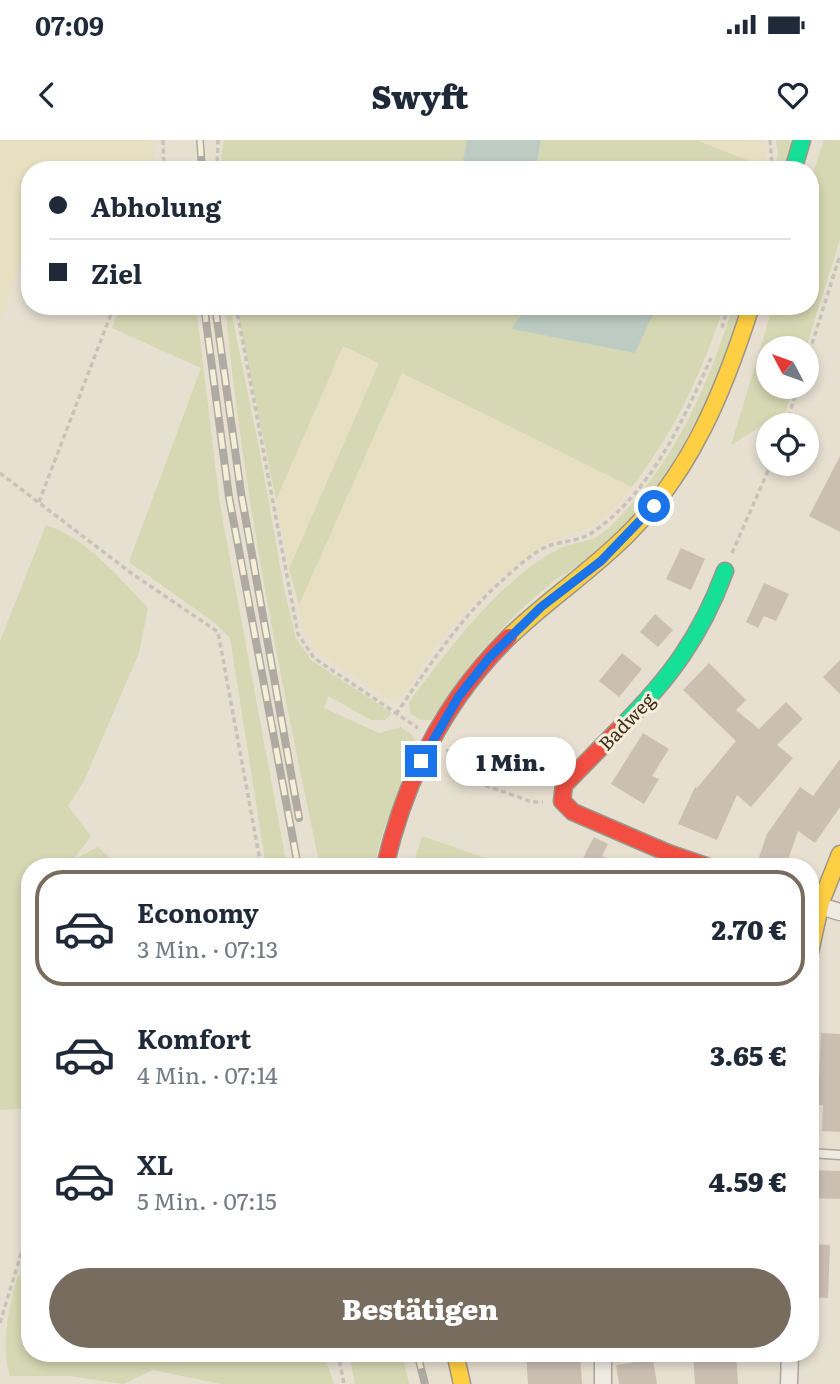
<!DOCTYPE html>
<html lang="de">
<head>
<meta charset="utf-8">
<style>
	:root { --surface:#fff; --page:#f2f2f3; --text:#1f2937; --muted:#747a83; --line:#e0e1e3; --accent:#786c5e }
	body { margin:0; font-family:Literata,serif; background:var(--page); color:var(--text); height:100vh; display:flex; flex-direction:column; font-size:26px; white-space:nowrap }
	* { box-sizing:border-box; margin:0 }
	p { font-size:23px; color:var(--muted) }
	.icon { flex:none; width:38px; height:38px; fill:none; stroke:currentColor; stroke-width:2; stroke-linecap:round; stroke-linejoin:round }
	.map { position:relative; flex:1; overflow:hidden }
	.side { position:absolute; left:21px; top:718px; width:798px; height:504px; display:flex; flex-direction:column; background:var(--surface); border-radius:28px; box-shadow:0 4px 10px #0003 }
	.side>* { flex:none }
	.top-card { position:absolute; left:21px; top:21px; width:798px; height:154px; border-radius:28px; box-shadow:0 4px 10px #0003; display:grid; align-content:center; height:154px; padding:0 28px; background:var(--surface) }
	.needle { width:46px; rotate:311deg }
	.buttons { position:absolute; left:756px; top:196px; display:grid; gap:14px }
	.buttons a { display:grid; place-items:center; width:63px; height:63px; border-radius:50%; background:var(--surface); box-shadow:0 4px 10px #0003; font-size:35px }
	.end { position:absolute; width:32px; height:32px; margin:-16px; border:9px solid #1a73e8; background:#fff; box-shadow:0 0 0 4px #fff }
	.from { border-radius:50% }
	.bubble { position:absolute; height:49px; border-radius:24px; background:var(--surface); box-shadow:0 4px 10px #0003; font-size:23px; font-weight:800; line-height:49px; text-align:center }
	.top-card b { display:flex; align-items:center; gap:24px; height:66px; font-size:26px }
	.top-card b+b { border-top:2px solid var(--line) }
	.top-card i { width:18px; height:18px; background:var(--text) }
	ul { padding:12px 0 0; list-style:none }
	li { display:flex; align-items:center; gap:21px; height:116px; margin:0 14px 10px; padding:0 14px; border:4px solid transparent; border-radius:28px }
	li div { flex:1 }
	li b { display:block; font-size:26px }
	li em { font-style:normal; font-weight:800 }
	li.on { border-color:var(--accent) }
	li>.icon { width:63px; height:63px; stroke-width:1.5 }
	.primary-button { display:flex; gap:14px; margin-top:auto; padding:14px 28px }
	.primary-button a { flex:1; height:80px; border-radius:42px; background:var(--accent); color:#fff; font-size:28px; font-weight:800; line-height:80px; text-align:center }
	.status { display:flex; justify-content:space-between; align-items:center; height:49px; padding:0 35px; background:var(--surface); direction:ltr }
	.status svg { height:19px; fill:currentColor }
	header { display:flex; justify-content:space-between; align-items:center; height:91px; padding:0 28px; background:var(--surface); font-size:32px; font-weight:800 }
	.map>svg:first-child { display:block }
</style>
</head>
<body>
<div class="status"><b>07:09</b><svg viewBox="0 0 49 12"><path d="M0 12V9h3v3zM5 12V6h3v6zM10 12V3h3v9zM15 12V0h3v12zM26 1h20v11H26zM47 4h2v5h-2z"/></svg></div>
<header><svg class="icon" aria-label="back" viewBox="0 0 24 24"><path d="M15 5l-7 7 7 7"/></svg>Swyft<svg class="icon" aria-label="heart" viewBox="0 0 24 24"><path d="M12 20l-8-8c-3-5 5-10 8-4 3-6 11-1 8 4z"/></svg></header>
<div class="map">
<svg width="840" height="1244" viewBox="0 0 840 1244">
	<rect width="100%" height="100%" fill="#e7e0d1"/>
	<path fill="#e6dfc2" d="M 0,0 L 154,0 L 155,18 L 150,30 L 30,30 L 30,93 L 0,181 Z
		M 696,0 L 763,0 L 767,28 Z
		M 343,206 L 379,222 L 289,429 L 276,360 Z
		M 402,232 L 632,347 L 620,363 L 601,381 L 578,392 L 547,403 L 504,434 L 475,461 L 439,501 L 409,547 L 399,558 L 391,561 L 317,511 L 302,488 L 299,465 Z"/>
	<path fill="#d6d7b3" d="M 224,0 L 467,0 L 461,30 L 222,30 L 221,17 Z
		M 541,0 L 696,0 L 767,28 L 766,30 L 536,30 Z
		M 776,0 L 794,0 L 784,30 L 774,30 L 778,14 Z
		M 824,0 L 840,0 L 840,99 L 806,208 L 768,208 L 768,247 L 794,247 L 786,271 L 731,305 L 773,166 L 810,166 L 810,42 Z
		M 120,166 L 196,166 L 220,365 L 287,726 L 266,726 L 230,498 L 215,483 L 129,422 L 201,228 L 112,188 Z
		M 225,166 L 230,166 L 260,313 L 284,449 L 296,498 L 311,520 L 392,573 L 385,580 L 371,580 L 328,556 L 324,568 L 379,593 L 401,587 L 411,594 L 418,606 L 383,692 L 374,726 L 320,726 C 281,541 243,355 225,166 Z
		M 236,166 L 528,166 L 512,189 L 635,213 L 657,166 L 724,166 C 703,230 674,293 632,347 L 402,233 L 299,465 L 289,429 L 379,223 L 343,206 L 276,360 Z
		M 733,166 L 744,166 L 723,233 L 666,335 L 634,375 L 588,421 L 556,439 L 519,471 L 475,518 L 431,580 L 421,580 L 410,574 L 409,562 C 451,507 495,445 556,410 C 570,402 590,403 601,394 C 614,385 625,371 635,360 C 683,304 711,236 733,166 Z
		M 46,385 C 88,399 118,437 148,468 L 139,513 L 84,641 L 68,666 L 91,696 L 73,720 L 98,707 L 119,726 L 30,726 L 30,968 L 0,970 L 0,501 Z
		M 422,696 L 508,726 L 413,726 Z
		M 30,1131 L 30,1213 L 323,1213 L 334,1244 L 221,1244 L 153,1230 L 123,1244 L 69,1236 L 10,1236 C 0,1206 9,1167 17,1137 Z
		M 349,1213 L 402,1213 L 409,1244 L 355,1244 Z"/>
	<path fill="#bcccc2" d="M 467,0 L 541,0 L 536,30 L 461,30 Z
		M 528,166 L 657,166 L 635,213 L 511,189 Z"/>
	<path fill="#cbbfb2" d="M 840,316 L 840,392 L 809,376 Z
		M 681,408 L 705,419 L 691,450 L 666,439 Z
		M 764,443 L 789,454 L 776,481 L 764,476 L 758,488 L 746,482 Z
		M 655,474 L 673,490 L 658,507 L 640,492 Z
		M 622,513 L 642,529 L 619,557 L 599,541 Z
		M 840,520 L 840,554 L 823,537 Z
		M 709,523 L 746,560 L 736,570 L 759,589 L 786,562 L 803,579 L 777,605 L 793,618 L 751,667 L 737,655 L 717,700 L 678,684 L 695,647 L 697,648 L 736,601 L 683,550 Z
		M 643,593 L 669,609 L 652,636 L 659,639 L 644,664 L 611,644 Z
		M 519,602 L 547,618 L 531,645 L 513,634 L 519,624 L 510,618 Z
		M 840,619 L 840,667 L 815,703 L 798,691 L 786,726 L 776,726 L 758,720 L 767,694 L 800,647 L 813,656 Z
		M 594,697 L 608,704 L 602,716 L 623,726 L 579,726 Z
		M 821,893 L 840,894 L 840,992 L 822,991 L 823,965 L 818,965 Z
		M 810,1030 L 840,1031 L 840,1059 L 810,1058 Z
		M 810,1104 L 830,1105 L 828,1158 L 810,1157 Z
		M 526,1213 L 580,1213 L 582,1244 L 528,1244 Z
		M 693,1213 L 736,1213 L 738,1244 L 695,1244 Z
		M 653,1220 L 657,1244 L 619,1244 L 616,1225 Z"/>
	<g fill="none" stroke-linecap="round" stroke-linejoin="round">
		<defs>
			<path id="lane" d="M 810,1013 L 840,1015"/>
			<path id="street" d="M 813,764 L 840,772
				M 603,1244 L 603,1213
				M 789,1244 L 790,1213"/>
			<path id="fast" d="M 793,30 L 802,0
				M 621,587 C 670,538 701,496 725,431"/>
			<path id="slow" d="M 509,497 C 546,461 590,432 627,395 C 691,332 724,251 751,166
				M 810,812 L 821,762 L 840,714
				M 455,1213 L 462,1244"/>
			<path id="jam" d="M 621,587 L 564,645 L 562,661 L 573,672 L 668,713 L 706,726
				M 385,726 C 405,640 445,560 509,497"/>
		</defs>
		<use href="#lane" stroke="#ada599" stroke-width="11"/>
		<use href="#street" stroke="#ada599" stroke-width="19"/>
		<use href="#fast" stroke="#9c958a" stroke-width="19"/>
		<use href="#slow" stroke="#9c958a" stroke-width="19"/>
		<use href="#jam" stroke="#9c958a" stroke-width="19"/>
		<path stroke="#c8c2b9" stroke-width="3.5" stroke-dasharray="5 3.5" stroke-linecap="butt" d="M 163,0 L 164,30
			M 770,0 L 772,24 L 770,30
			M 217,30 L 218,0
			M 236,166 L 298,494 L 314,518 L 418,588
			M 722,188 L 728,166
			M 807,220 L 840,115
			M 786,285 L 798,247
			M 0,333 L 131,433 L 218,492 L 261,726
			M 39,362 L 114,166
			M 732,413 L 771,324
			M 396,574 C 429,526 461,476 505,438 C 517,427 534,412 548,406 C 562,401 581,401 593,392 C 651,352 683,281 711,218
			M 446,610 L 480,624 L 473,641 L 532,662 L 543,662
			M 0,1183 L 30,1084
			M 338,1213 L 344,1244"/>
		<use href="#lane" stroke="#efebe3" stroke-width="8"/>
		<use href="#street" stroke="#efebe3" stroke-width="16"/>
		<use href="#fast" stroke="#16e098" stroke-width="16"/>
		<use href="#slow" stroke="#ffcf43" stroke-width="16"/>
		<use href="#jam" stroke="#f24e42" stroke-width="16"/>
		<defs>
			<path id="rail" d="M 200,0 L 202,30
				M 204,166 L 229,357 L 298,726
				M 215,166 L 241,353 L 299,678
				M 417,1213 L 425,1244"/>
		</defs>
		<use href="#rail" stroke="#afaaa2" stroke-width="8"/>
		<use href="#rail" stroke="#f7eed8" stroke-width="5" stroke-dasharray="16" stroke-linecap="butt"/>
	</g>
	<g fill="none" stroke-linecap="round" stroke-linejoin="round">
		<path stroke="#1a73e8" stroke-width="9" d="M 421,621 L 459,556 L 489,518 L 541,467 L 601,421 L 654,366"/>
	</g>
	<g text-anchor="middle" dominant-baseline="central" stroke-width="6" stroke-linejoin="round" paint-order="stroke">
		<g font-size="19" fill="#3d2e20" stroke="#f7eed8">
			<text transform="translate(626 581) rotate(-46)">Badweg</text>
		</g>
	</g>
</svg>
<div class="buttons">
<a><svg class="needle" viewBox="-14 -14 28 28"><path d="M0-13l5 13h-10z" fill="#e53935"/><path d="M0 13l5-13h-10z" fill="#747a83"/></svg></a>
<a><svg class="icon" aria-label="locate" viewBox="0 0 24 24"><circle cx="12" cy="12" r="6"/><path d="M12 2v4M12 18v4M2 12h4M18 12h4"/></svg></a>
</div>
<i class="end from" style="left:654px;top:366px"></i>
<i class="end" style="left:421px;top:621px"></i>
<div class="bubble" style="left:446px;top:597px;width:130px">1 Min.</div>
<div class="top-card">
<b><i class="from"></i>Abholung</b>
<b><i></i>Ziel</b>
</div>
<section class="side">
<ul>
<li class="on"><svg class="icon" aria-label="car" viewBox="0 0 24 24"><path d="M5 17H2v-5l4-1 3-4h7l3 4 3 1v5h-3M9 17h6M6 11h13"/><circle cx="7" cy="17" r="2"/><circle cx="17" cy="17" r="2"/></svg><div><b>Economy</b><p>3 Min. · 07:13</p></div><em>2.70 €</em></li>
<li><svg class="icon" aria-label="car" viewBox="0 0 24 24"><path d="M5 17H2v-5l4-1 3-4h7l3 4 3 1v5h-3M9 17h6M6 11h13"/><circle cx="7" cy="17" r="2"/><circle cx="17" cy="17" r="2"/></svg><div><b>Komfort</b><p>4 Min. · 07:14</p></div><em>3.65 €</em></li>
<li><svg class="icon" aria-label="car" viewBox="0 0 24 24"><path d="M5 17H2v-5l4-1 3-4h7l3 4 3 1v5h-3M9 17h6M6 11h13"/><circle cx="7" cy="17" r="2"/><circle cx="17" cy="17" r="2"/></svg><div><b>XL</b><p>5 Min. · 07:15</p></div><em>4.59 €</em></li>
</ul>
<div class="primary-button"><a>Bestätigen</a></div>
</section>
</div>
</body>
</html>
